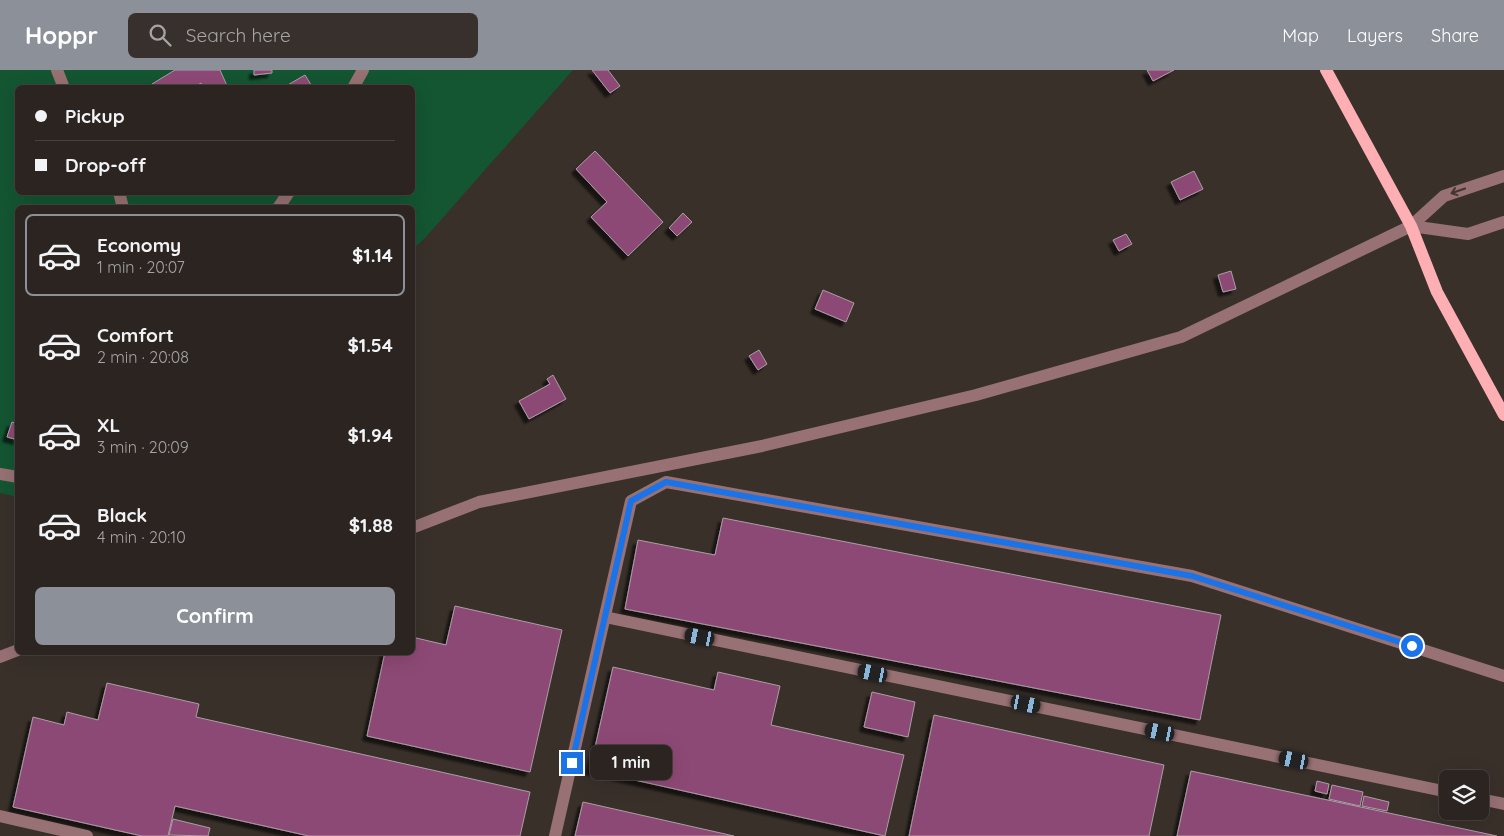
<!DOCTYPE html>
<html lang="en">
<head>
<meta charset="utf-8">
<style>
	:root { --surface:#2b2420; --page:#37302d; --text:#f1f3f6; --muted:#a6a4a5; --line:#47413e; --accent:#8c9099 }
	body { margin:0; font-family:Quicksand,sans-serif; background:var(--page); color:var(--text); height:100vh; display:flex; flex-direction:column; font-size:19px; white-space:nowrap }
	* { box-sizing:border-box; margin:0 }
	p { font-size:16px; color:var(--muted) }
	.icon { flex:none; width:28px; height:28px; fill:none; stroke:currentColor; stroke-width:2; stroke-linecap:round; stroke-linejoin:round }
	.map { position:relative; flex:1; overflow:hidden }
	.sheet { position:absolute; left:15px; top:135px; width:400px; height:450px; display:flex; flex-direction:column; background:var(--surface); border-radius:8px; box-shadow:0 5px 20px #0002,0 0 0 1px var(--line) }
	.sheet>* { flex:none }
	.banner { position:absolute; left:15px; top:15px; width:400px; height:110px; border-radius:8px; box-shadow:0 5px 20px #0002,0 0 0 1px var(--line); display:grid; align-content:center; height:110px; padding:0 20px; background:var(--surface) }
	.fabs { position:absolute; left:1439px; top:700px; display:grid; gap:10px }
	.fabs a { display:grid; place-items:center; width:50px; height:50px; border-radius:8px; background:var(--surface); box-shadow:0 5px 20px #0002,0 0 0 1px var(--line); font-size:25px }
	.end { position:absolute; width:22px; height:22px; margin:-11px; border:6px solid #1a73e8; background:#fff; box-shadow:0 0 0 2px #fff }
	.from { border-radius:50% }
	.bubble { position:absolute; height:35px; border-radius:8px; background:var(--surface); box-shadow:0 5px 20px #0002,0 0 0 1px var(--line); font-size:16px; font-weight:800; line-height:35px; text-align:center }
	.car { position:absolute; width:15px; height:30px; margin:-15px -8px; border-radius:6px; box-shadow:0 0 4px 1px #0007; background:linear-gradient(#222 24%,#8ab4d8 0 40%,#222 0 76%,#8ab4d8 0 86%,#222 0) }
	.banner b { display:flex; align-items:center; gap:18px; height:48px; font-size:19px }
	.banner b+b { border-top:1px solid var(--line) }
	.banner i { width:12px; height:12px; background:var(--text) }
	ul { padding:9px 0 0; list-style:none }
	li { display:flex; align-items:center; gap:15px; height:82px; margin:0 10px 8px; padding:0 10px; border:2px solid transparent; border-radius:8px }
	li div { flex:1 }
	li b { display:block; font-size:19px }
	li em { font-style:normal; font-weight:800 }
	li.on { border-color:var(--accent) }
	li>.icon { width:45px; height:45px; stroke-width:1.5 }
	.primary-button { display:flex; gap:10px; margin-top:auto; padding:10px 20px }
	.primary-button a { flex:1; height:58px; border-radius:8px; background:var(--accent); color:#fff; font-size:20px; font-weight:800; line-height:58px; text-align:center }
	header { display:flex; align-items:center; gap:30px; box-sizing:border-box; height:70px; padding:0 25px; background:var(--accent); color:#fff }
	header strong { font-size:24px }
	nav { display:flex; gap:28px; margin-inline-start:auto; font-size:18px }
	.search { width:350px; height:45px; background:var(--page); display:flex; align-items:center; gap:12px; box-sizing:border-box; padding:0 18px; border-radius:8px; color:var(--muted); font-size:19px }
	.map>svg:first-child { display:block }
</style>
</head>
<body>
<header>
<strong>Hoppr</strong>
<div class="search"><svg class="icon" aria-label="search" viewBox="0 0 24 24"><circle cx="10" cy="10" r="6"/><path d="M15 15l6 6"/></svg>Search here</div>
<nav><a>Map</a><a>Layers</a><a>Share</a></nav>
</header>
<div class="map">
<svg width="1504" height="766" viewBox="0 0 1504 766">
	<defs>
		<filter id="shadow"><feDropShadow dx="-4.5" dy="4.5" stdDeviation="1" flood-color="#0009"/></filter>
	</defs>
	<rect width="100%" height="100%" fill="#39302a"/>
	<path fill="#145532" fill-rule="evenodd" d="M 0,0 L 573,0 L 425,168 L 413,179 L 412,138 L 18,138 L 17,427 L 0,423 ZM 18,18 L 412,18 L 412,122 L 18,122 Z"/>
	<path fill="#8d4974" stroke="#aa9ea5" filter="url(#shadow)" d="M 175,0 L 220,0 L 228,18 L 203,18 L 201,13 L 193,18 L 155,18 L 152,14 Z
		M 254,0 L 272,0 L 272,3 L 254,5 Z
		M 592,0 L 608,0 L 620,16 L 610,23 Z
		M 1147,0 L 1174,0 L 1153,11 Z
		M 305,5 L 313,18 L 287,18 L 286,16 Z
		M 595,81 L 663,152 L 628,186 L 591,147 L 607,132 L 576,99 Z
		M 1194,101 L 1203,119 L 1180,130 L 1171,112 Z
		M 683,143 L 692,152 L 677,166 L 669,158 Z
		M 1126,164 L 1132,174 L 1119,181 L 1113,170 Z
		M 1231,201 L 1236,219 L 1223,222 L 1218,205 Z
		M 823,220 L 854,233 L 846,252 L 815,239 Z
		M 759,280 L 767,294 L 758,300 L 749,286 Z
		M 553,305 L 566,329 L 529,349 L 519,331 L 550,314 L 547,309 Z
		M 12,352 L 18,354 L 18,370 L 7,367 Z
		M 723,448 L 1221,545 L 1200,650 L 625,539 L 638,470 L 715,485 Z
		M 455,536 L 562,560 L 530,702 L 367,666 L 385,582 L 412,582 L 412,567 L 446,575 Z
		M 613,597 L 714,620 L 718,602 L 780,616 L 771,655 L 904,685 L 885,766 L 590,700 Z
		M 107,613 L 199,634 L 196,647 L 530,722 L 520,766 L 309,766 L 175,736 L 168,766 L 142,766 L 13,737 L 33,647 L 64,655 L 67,642 L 98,650 Z
		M 872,622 L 915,632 L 908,667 L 864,657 Z
		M 934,645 L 1164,695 L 1149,766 L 909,766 Z
		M 1191,701 L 1497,766 L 1177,766 Z
		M 1317,711 L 1329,714 L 1327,724 L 1315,721 Z
		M 1332,715 L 1363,722 L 1360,736 L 1329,729 Z
		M 1364,726 L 1389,732 L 1387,741 L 1362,736 Z
		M 583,732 L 734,766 L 575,766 Z
		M 173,749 L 210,758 L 208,766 L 169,765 Z"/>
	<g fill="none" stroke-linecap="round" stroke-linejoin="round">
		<path stroke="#977173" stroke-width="12" d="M 57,0 L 64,18
			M 353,18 L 363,0
			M 119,122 L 123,138
			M 278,138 L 289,122
			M 1411,156 L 1468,164 L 1504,152
			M 0,404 L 18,407
			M 412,458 L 479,432 L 762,376 L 976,325 L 1181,267 L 1411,156 L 1444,126 L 1504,106
			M 605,547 L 1448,722
			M 0,587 L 18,580
			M 1480,729 L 1504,734
			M 0,746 L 87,766
			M 555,766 L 631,431 L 666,412 L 1192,506 L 1504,606"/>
		<path stroke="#fdafb3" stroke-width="12" d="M 1326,0 L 1411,156 L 1437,222 L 1504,345"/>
	</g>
	<defs><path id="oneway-shaft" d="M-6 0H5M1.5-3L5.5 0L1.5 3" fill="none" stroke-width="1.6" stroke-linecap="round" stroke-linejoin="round" transform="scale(1.25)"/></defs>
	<use stroke="#443531" href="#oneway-shaft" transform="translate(1458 121) rotate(161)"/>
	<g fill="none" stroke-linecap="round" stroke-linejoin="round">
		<path stroke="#1a73e8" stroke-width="6" d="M 572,693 L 631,431 L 666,412 L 1192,506 L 1412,576"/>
	</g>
</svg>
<div class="fabs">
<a><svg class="icon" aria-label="layers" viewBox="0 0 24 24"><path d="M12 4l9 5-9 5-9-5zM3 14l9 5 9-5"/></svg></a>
</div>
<i class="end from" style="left:1412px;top:576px"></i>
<i class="end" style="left:572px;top:693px"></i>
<div class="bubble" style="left:590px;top:675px;width:82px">1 min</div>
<i class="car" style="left:700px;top:567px;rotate:281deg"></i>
<i class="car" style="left:873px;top:603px;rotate:282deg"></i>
<i class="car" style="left:1026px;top:634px;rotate:102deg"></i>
<i class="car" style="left:1160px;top:662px;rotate:282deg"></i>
<i class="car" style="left:1294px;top:690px;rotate:282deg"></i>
<div class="banner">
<b><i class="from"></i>Pickup</b>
<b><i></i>Drop-off</b>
</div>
<section class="sheet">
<ul>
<li class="on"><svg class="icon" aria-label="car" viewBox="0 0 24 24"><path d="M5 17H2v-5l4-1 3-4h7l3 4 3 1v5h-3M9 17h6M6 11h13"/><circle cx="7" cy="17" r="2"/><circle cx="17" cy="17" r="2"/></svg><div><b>Economy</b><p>1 min · 20:07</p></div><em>$1.14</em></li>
<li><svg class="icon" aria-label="car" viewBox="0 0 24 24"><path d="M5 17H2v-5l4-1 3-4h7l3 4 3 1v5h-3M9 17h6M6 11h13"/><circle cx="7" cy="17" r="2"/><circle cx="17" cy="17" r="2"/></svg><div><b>Comfort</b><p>2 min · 20:08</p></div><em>$1.54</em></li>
<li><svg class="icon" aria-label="car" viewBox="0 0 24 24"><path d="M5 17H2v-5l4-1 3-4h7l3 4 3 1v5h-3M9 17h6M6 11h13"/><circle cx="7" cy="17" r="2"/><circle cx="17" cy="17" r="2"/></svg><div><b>XL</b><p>3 min · 20:09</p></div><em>$1.94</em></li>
<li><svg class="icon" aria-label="car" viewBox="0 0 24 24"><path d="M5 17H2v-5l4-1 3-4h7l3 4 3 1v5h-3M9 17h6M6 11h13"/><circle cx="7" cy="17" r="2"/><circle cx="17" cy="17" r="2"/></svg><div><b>Black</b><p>4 min · 20:10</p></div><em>$1.88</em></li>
</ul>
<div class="primary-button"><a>Confirm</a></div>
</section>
</div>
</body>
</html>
